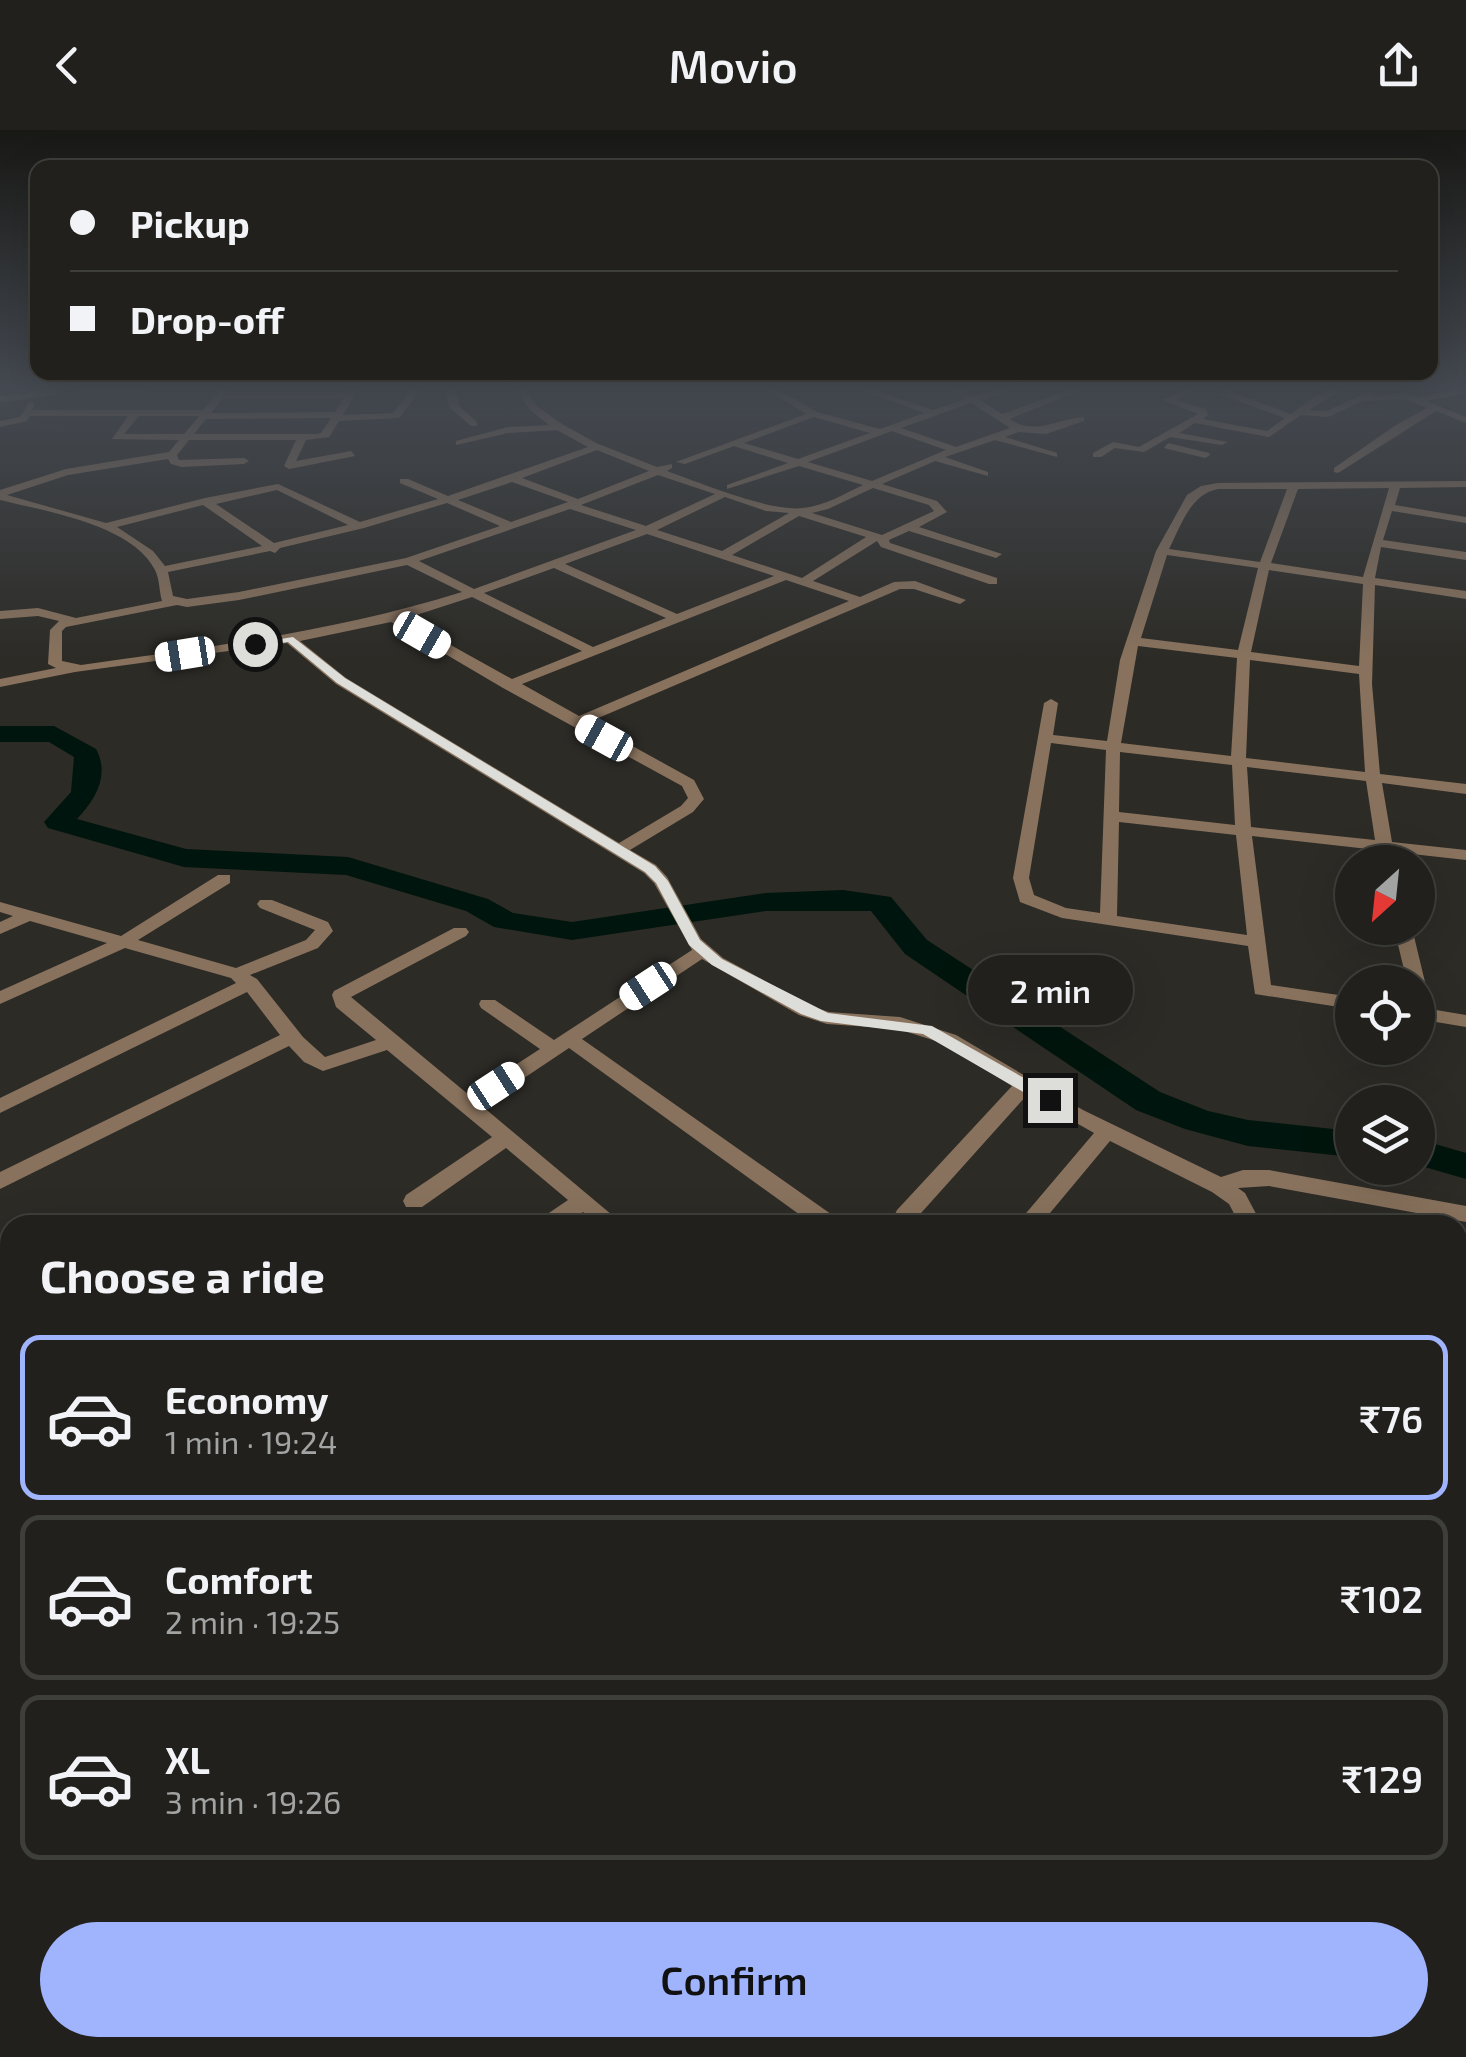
<!DOCTYPE html>
<html lang="en">
<head>
<meta charset="utf-8">
<style>
	:root { --surface:#21201c; --page:#2d2d29; --text:#f1f3f6; --muted:#a2a3a3; --line:#3e3e3b; --accent:#a0b3fd }
	body { margin:0; font-family:"Exo 2",sans-serif; background:var(--page); color:var(--text); height:100vh; display:flex; flex-direction:column; font-size:38px; white-space:nowrap }
	* { box-sizing:border-box; margin:0 }
	p { font-size:32px; color:var(--muted) }
	.icon { flex:none; width:55px; height:55px; fill:none; stroke:currentColor; stroke-width:2; stroke-linecap:round; stroke-linejoin:round }
	.map { position:relative; flex:1; overflow:hidden }
	.details { position:absolute; left:0px; top:1085px; width:1468px; height:842px; display:flex; flex-direction:column; background:var(--surface); border-radius:30px 30px 0 0; box-shadow:0 10px 40px #0002,0 0 0 2px var(--line) }
	.details>* { flex:none }
	.top-card { position:absolute; left:30px; top:30px; width:1408px; height:220px; border-radius:20px; box-shadow:0 10px 40px #0002,0 0 0 2px var(--line); display:grid; align-content:center; height:220px; padding:0 40px; background:var(--surface) }
	.needle { width:65px; rotate:207deg }
	.controls { position:absolute; left:1335px; top:715px; display:grid; gap:20px }
	.controls a { display:grid; place-items:center; width:100px; height:100px; border-radius:50%; background:var(--surface); box-shadow:0 10px 40px #0002,0 0 0 2px var(--line); font-size:50px }
	.end { position:absolute; width:45px; height:45px; margin:-22px; border:12px solid #ddddd9; background:#111; box-shadow:0 0 0 5px #111 }
	.from { border-radius:50% }
	.bubble { position:absolute; height:70px; border-radius:35px; background:var(--surface); box-shadow:0 10px 40px #0002,0 0 0 2px var(--line); font-size:32px; font-weight:600; line-height:70px; text-align:center }
	.car { position:absolute; width:30px; height:60px; margin:-30px -15px; border-radius:12px; box-shadow:0 0 8px 2px #0007; background:linear-gradient(#fff 24%,#345 0 40%,#fff 0 76%,#345 0 86%,#fff 0) }
	.top-card b { display:flex; align-items:center; gap:35px; height:95px; font-size:38px }
	.top-card b+b { border-top:2px solid var(--line) }
	.top-card i { width:25px; height:25px; background:var(--text) }
	ul { padding:0; list-style:none }
	li { display:flex; align-items:center; gap:30px; height:165px; margin:0 20px 15px; padding:0 20px; border:5px solid var(--line); border-radius:20px }
	li div { flex:1 }
	li b { display:block; font-size:38px }
	li em { font-style:normal; font-weight:600 }
	li.current { border-color:var(--accent) }
	li>.icon { width:90px; height:90px; stroke-width:1.5 }
	h2 { padding:0 40px; font-size:45px; line-height:120px }
	.button { display:flex; gap:20px; margin-top:auto; padding:20px 40px }
	.button a { flex:1; height:115px; border-radius:60px; background:var(--accent); color:#111; font-size:40px; font-weight:600; line-height:115px; text-align:center }
	header { display:flex; justify-content:space-between; align-items:center; height:130px; padding:0 40px; background:var(--surface); font-size:45px; font-weight:600 }
	.map>svg:first-child { display:block }
</style>
</head>
<body>
<header><svg class="icon" aria-label="back" viewBox="0 0 24 24"><path d="M15 5l-7 7 7 7"/></svg>Movio<svg class="icon" aria-label="share" viewBox="0 0 24 24"><path d="M12 15V3M7 8l5-5 5 5M5 13v7h14v-7"/></svg></header>
<div class="map">
<svg width="1466" height="1927" viewBox="0 0 1466 1927">
	<rect width="100%" height="100%" fill="#2c2b26"/>
	<g fill="none" stroke-linecap="round" stroke-linejoin="round">
		<path fill="#00150d" fill-rule="evenodd" d="M 0,596 L 54,596 L 96,619 C 110,645 96,669 77,689 L 186,719 L 348,727 L 488,769 L 513,783 L 572,792 L 766,763 L 843,760 L 891,767 L 927,810 L 1160,962 L 1208,981 L 1248,990 L 1352,1001 L 1352,1027 L 1248,1016 L 1185,999 L 1136,980 L 905,824 L 871,781 L 766,781 L 572,810 L 494,797 L 466,781 L 346,745 L 184,737 L 48,698 L 44,692 L 71,662 L 74,627 L 49,612 L 0,612 Z
			M 1418,1009 L 1466,1023 L 1466,1049 L 1418,1035 Z"/>
		<path fill="#88725d" fill-rule="evenodd" d="M 150,258 L 147,263 L 78,262 L 73,259 Z
			M 221,258 L 230,258 L 227,262 L 348,262 L 350,258 L 359,258 L 343,285 L 393,283 L 413,258 L 422,258 L 399,288 L 339,291 L 329,307 L 306,310 L 296,331 L 351,321 L 355,326 L 289,339 L 284,336 L 296,310 L 189,310 L 177,325 L 179,330 L 244,328 L 249,331 L 244,334 L 182,337 L 171,334 L 168,329 L 68,345 L 7,365 L 106,393 L 205,368 L 278,354 L 360,392 L 438,369 L 400,353 L 400,349 L 408,349 L 448,366 L 588,317 L 557,300 L 508,303 L 456,315 L 456,311 L 508,297 L 549,295 L 530,280 L 515,258 L 524,258 L 537,276 L 562,294 L 596,313 L 657,337 L 672,334 L 672,338 L 667,341 C 701,353 770,382 803,378 C 824,376 844,364 863,355 L 799,336 L 727,359 L 727,355 L 788,333 L 734,316 L 685,334 L 676,332 L 806,284 L 764,258 L 775,258 L 817,282 L 880,299 L 924,283 L 855,258 L 869,258 L 933,280 L 965,269 L 951,258 L 962,258 L 974,266 L 1004,258 L 1019,258 L 980,270 L 1002,284 L 1074,258 L 1087,258 L 1009,289 C 1036,306 1056,289 1084,287 L 1084,291 L 1046,304 L 1019,302 L 1005,307 L 1057,323 L 1057,327 L 995,310 L 945,327 L 988,342 L 988,346 L 935,331 L 882,354 L 937,371 L 947,382 L 919,397 L 1002,424 L 996,428 L 909,401 L 889,410 L 890,413 L 997,448 L 997,454 L 989,454 L 881,417 L 877,411 L 813,451 L 860,467 L 894,452 L 915,451 L 966,470 L 960,474 L 914,459 L 900,459 L 589,592 L 694,650 L 704,669 L 693,682 L 630,720 L 656,735 L 667,747 L 701,809 L 723,828 L 813,877 L 829,882 L 900,887 L 956,905 L 1083,980 L 1221,1047 L 1243,1040 L 1269,1040 L 1466,1076 L 1466,1092 L 1269,1056 L 1238,1058 L 1245,1063 L 1262,1095 L 1240,1095 L 1229,1074 L 1212,1062 L 1110,1011 L 1040,1095 L 1016,1095 L 1094,1003 L 1027,965 L 913,1092 L 897,1092 L 894,1086 L 897,1080 L 1012,956 L 942,913 L 898,899 L 827,894 L 799,885 L 702,829 L 582,909 L 838,1089 L 841,1095 L 814,1095 L 569,918 L 482,976 L 624,1095 L 598,1095 L 583,1082 L 564,1095 L 537,1095 L 540,1089 L 568,1070 L 506,1018 L 422,1077 L 406,1077 L 403,1071 L 406,1065 L 492,1007 L 387,920 L 323,941 L 304,932 L 289,916 L 0,1059 L 0,1042 L 280,905 L 247,862 L 0,983 L 0,968 L 236,853 L 231,848 L 125,818 L 0,874 L 0,861 L 107,813 L 30,791 L 0,804 L 0,792 L 13,786 L 0,782 L 0,772 L 121,806 L 218,745 L 230,745 L 230,753 L 138,810 L 236,838 L 306,810 L 315,800 L 260,778 L 257,774 L 260,770 L 272,770 L 328,792 L 333,801 L 318,818 L 250,845 L 257,849 L 303,907 L 325,927 L 376,910 L 336,877 L 332,865 L 334,861 L 454,798 L 466,798 L 469,802 L 466,806 L 351,867 L 469,965 L 540,919 L 481,878 L 479,874 L 481,870 L 495,870 L 554,910 L 692,820 L 654,753 L 644,743 L 336,554 L 287,513 L 75,542 L 0,557 L 0,549 L 56,538 L 48,534 L 50,500 L 59,491 L 38,486 L 0,489 L 0,481 L 38,478 L 76,488 L 162,471 C 159,461 160,450 155,440 C 133,395 45,381 0,370 L 0,360 L 66,339 L 169,322 L 179,310 L 112,309 L 128,286 L 30,286 L 27,291 L 0,297 L 0,291 L 20,287 L 30,271 L 35,274 L 32,280 L 203,280 ZM 223,268 L 344,268 L 335,282 L 211,283 ZM 971,273 L 1010,298 L 956,317 L 901,298 ZM 139,286 L 199,286 L 184,304 L 124,304 ZM 814,287 L 870,303 L 798,329 L 744,313 ZM 331,288 L 321,303 L 317,304 L 194,304 L 206,289 ZM 892,301 L 946,320 L 872,351 L 808,332 ZM 597,320 L 649,341 L 578,369 L 522,348 ZM 658,345 L 715,364 L 646,396 L 581,375 ZM 512,352 L 568,372 L 511,392 L 458,370 ZM 873,358 L 929,375 L 934,381 L 882,405 L 812,383 L 828,379 ZM 277,360 L 348,395 L 274,413 L 216,374 ZM 725,367 L 766,381 L 789,383 L 722,421 L 657,400 ZM 447,373 L 500,396 L 406,428 L 239,462 L 187,469 L 173,466 L 168,442 L 270,421 L 275,423 L 280,418 L 364,398 ZM 203,375 L 262,416 L 165,436 L 153,421 L 117,397 ZM 570,379 L 636,400 L 474,459 L 419,431 ZM 799,386 L 866,407 L 802,448 L 732,425 ZM 647,404 L 774,446 L 677,484 L 565,434 ZM 407,435 L 462,462 C 338,501 210,517 81,535 L 62,531 L 62,501 L 66,497 L 177,475 L 187,477 L 239,470 ZM 554,438 L 666,488 L 593,517 L 484,463 ZM 786,450 L 849,471 L 579,586 L 522,554 ZM 472,467 L 582,521 L 512,549 L 404,489 ZM 391,492 L 503,558 L 682,656 L 688,668 L 681,676 L 619,713 L 346,548 L 300,511 Z
			M 446,258 L 456,258 L 459,276 L 477,292 L 477,296 L 471,296 L 449,277 Z
			M 1186,258 L 1198,258 L 1176,270 L 1206,279 L 1208,285 L 1203,289 L 1267,301 L 1285,288 L 1219,264 L 1219,260 L 1230,258 L 1228,261 L 1291,284 L 1316,266 L 1333,258 L 1345,258 L 1309,280 L 1327,281 L 1370,261 L 1374,265 L 1406,263 L 1417,267 L 1466,258 L 1466,263 L 1426,271 L 1466,287 L 1466,293 L 1436,281 L 1338,343 L 1334,342 L 1334,338 L 1396,295 L 1427,278 L 1405,269 L 1363,271 L 1328,287 L 1301,285 L 1269,307 L 1195,293 L 1179,303 L 1227,312 L 1222,315 L 1170,307 L 1144,322 L 1115,318 L 1101,327 L 1093,327 L 1093,323 L 1113,312 L 1139,317 L 1198,284 L 1163,270 Z
			M 61,259 L 64,264 L 0,272 L 0,266 Z
			M 1168,313 L 1209,323 L 1210,325 L 1205,328 L 1164,318 Z
			M 1466,351 L 1466,357 L 1400,358 L 1395,375 L 1466,387 L 1466,393 L 1392,381 L 1383,410 L 1466,422 L 1466,430 L 1381,417 L 1375,448 L 1466,461 L 1466,469 L 1375,455 L 1372,554 L 1380,644 L 1466,654 L 1466,664 L 1382,653 L 1392,712 L 1466,720 L 1466,730 L 1394,722 L 1396,732 L 1380,732 L 1377,720 L 1252,706 L 1271,855 L 1352,867 L 1352,879 L 1255,864 L 1248,816 L 1062,788 L 1020,772 L 1013,748 L 1044,573 L 1051,569 L 1058,573 L 1053,605 L 1107,611 L 1120,530 L 1156,421 L 1187,365 L 1201,356 L 1218,353 ZM 1389,358 L 1363,447 L 1271,433 L 1298,359 ZM 1218,359 L 1287,359 L 1260,432 L 1169,419 C 1181,396 1190,364 1218,359 ZM 1167,425 L 1258,438 L 1238,520 L 1141,508 ZM 1269,440 L 1363,454 L 1359,536 L 1251,522 ZM 1138,516 L 1237,528 L 1231,626 L 1121,613 ZM 1250,530 L 1359,544 L 1365,642 L 1246,628 ZM 1051,613 L 1106,620 L 1100,783 L 1066,778 L 1034,765 L 1029,748 ZM 1120,622 L 1232,635 L 1235,695 L 1119,682 ZM 1247,637 L 1366,651 L 1375,710 L 1251,697 ZM 1119,692 L 1236,705 L 1247,805 L 1117,786 Z
			M 1394,798 L 1412,798 L 1425,852 L 1422,856 L 1407,852 Z
			M 1418,877 L 1466,885 L 1466,897 L 1418,889 Z
			M 1458,1170 L 1466,1172 L 1466,1191 L 1458,1188 Z
			M 10,1208 L 10,1232 L 0,1236 L 0,1212 Z
			M 1458,1266 L 1466,1268 L 1466,1291 L 1458,1288 Z
			M 10,1304 L 10,1328 L 0,1332 L 0,1308 Z
			M 1458,1422 L 1466,1425 L 1466,1453 L 1458,1449 Z
			M 0,1519 L 10,1523 L 10,1562 L 0,1558 Z
			M 10,1636 L 10,1669 L 0,1673 L 0,1640 Z
			M 1458,1665 L 1466,1668 L 1466,1701 L 1458,1697 Z
			M 1458,1882 L 1466,1885 L 1466,1923 L 1453,1918 L 1458,1918 Z
			M 188,1918 L 225,1918 L 229,1927 L 191,1927 Z
			M 486,1918 L 547,1918 L 551,1927 L 482,1927 Z"/>
	</g>
	<linearGradient id="sky" x2="0" y2="1"><stop stop-color="#181815"/><stop offset="0.49" stop-color="#454a52"/><stop offset="1" stop-color="#454a52" stop-opacity="0"/></linearGradient>
	<rect width="1466" height="528" fill="url(#sky)"/>
	<path fill="#ddddd9" d="M 293,507 L 345,548 L 655,736 L 668,751 L 700,810 L 722,829 L 828,883 L 932,896 L 1056,966 L 1056,974 L 1044,974 L 923,904 L 821,891 L 801,884 L 712,835 L 689,815 L 656,753 L 645,742 L 337,553 L 288,512 L 255,517 L 249,514 Z"/>
</svg>
<div class="controls">
<a><svg class="needle" viewBox="-14 -14 28 28"><path d="M0-13l5 13h-10z" fill="#e53935"/><path d="M0 13l5-13h-10z" fill="#a2a3a3"/></svg></a>
<a><svg class="icon" aria-label="locate" viewBox="0 0 24 24"><circle cx="12" cy="12" r="6"/><path d="M12 2v4M12 18v4M2 12h4M18 12h4"/></svg></a>
<a><svg class="icon" aria-label="layers" viewBox="0 0 24 24"><path d="M12 4l9 5-9 5-9-5zM3 14l9 5 9-5"/></svg></a>
</div>
<i class="end from" style="left:255px;top:514px"></i>
<i class="end" style="left:1050px;top:970px"></i>
<div class="bubble" style="left:968px;top:825px;width:165px">2 min</div>
<i class="car" style="left:422px;top:505px;rotate:120deg"></i>
<i class="car" style="left:185px;top:524px;rotate:261deg"></i>
<i class="car" style="left:604px;top:608px;rotate:299deg"></i>
<i class="car" style="left:648px;top:856px;rotate:237deg"></i>
<i class="car" style="left:496px;top:956px;rotate:57deg"></i>
<div class="top-card">
<b><i class="from"></i>Pickup</b>
<b><i></i>Drop-off</b>
</div>
<section class="details">
<h2>Choose a ride</h2>
<ul>
<li class="current"><svg class="icon" aria-label="car" viewBox="0 0 24 24"><path d="M5 17H2v-5l4-1 3-4h7l3 4 3 1v5h-3M9 17h6M6 11h13"/><circle cx="7" cy="17" r="2"/><circle cx="17" cy="17" r="2"/></svg><div><b>Economy</b><p>1 min · 19:24</p></div><em>₹76</em></li>
<li><svg class="icon" aria-label="car" viewBox="0 0 24 24"><path d="M5 17H2v-5l4-1 3-4h7l3 4 3 1v5h-3M9 17h6M6 11h13"/><circle cx="7" cy="17" r="2"/><circle cx="17" cy="17" r="2"/></svg><div><b>Comfort</b><p>2 min · 19:25</p></div><em>₹102</em></li>
<li><svg class="icon" aria-label="car" viewBox="0 0 24 24"><path d="M5 17H2v-5l4-1 3-4h7l3 4 3 1v5h-3M9 17h6M6 11h13"/><circle cx="7" cy="17" r="2"/><circle cx="17" cy="17" r="2"/></svg><div><b>XL</b><p>3 min · 19:26</p></div><em>₹129</em></li>
</ul>
<div class="button"><a>Confirm</a></div>
</section>
</div>
</body>
</html>
